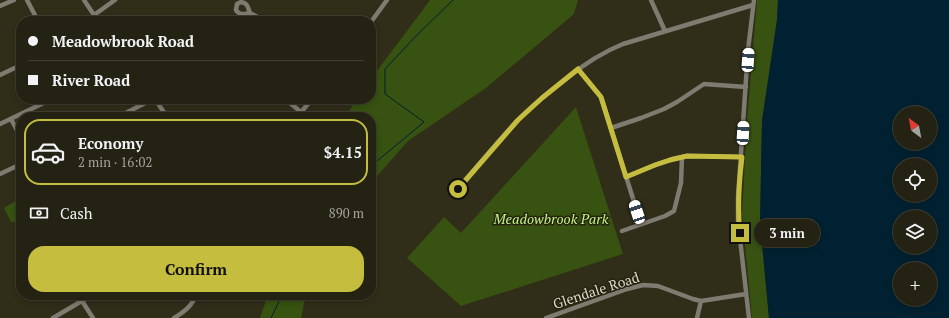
<!DOCTYPE html>
<html lang="en">
<head>
<meta charset="utf-8">
<style>
	:root { --surface:#242213; --page:#2c2a1c; --text:#f1f3f6; --muted:#a3a4a0; --line:#413f33; --accent:#c4bd3e }
	body { margin:0; font-family:"PT Serif",serif; background:var(--page); color:var(--text); height:100vh; display:flex; flex-direction:column; font-size:15px; white-space:nowrap }
	* { box-sizing:border-box; margin:0 }
	p { font-size:13px; color:var(--muted) }
	.icon { flex:none; width:22px; height:22px; fill:none; stroke:currentColor; stroke-width:2; stroke-linecap:round; stroke-linejoin:round }
	.map { position:relative; flex:1; overflow:hidden }
	.drawer { position:absolute; left:16px; top:112px; width:360px; height:188px; display:flex; flex-direction:column; background:var(--surface); border-radius:16px; box-shadow:0 2px 6px #0003,0 0 0 1px var(--line) }
	.drawer>* { flex:none }
	.banner { position:absolute; left:16px; top:16px; width:360px; height:88px; border-radius:16px; box-shadow:0 2px 6px #0003,0 0 0 1px var(--line); display:grid; align-content:center; height:88px; padding:0 12px; background:var(--surface) }
	.needle { width:26px; rotate:328deg }
	.buttons { position:absolute; left:893px; top:106px; display:grid; gap:8px }
	.buttons a { display:grid; place-items:center; width:44px; height:44px; border-radius:50%; background:var(--surface); box-shadow:0 2px 6px #0003,0 0 0 1px var(--line); font-size:20px }
	.end { position:absolute; width:18px; height:18px; margin:-9px; border:5px solid #c4bd3e; background:#111; box-shadow:0 0 0 2px #111 }
	.from { border-radius:50% }
	.bubble { position:absolute; height:28px; border-radius:14px; background:var(--surface); box-shadow:0 2px 6px #0003,0 0 0 1px var(--line); font-size:13px; font-weight:700; line-height:28px; text-align:center }
	.car { position:absolute; width:12px; height:24px; margin:-12px -6px; border-radius:5px; box-shadow:0 0 3px 1px #0007; background:linear-gradient(#fff 24%,#345 0 40%,#fff 0 76%,#345 0 86%,#fff 0) }
	.banner b { display:flex; align-items:center; gap:14px; height:38px; font-size:15px }
	.banner b+b { border-top:1px solid var(--line) }
	.banner i { width:10px; height:10px; background:var(--text) }
	ul { padding:7px 0 0; list-style:none }
	li { display:flex; align-items:center; gap:12px; height:66px; margin:0 8px 6px; padding:0 4px; border:2px solid transparent; border-radius:16px }
	li div { flex:1 }
	li b { display:block; font-size:15px }
	li em { font-style:normal; font-weight:700 }
	li.active { border-color:var(--accent) }
	li>.icon { width:36px; height:36px; stroke-width:1.5 }
	.pay { display:flex; align-items:center; gap:10px; height:44px; padding:0 12px; font-size:15px }
	.pay p { margin-inline-start:auto }
	.button { display:flex; gap:8px; margin-top:auto; padding:8px 12px }
	.button a { flex:1; height:46px; border-radius:16px; background:var(--accent); color:#111; font-size:16px; font-weight:700; line-height:46px; text-align:center }
	.map>svg:first-child { display:block }
</style>
</head>
<body>
<div class="map">
<svg width="949" height="318" viewBox="0 0 949 318">
	<rect width="100%" height="100%" fill="#302d19"/>
	<path fill="#375211" d="M 430,0 L 578,0 L 574,14 L 486,88 L 408,141 L 371,183 L 371,117 L 345,117 L 357,99 L 371,99 L 371,79 Z
		M 757,0 L 778,0 L 777,20 L 762,121 L 760,222 L 769,318 L 752,318 L 742,214 L 747,121 Z
		M 576,107 L 623,254 L 461,306 L 407,258 L 444,217 L 461,233 Z
		M 21,198 L 21,219 L 14,222 L 11,222 L 4,208 Z
		M 268,295 L 306,295 L 301,318 L 260,318 Z"/>
	<path fill="#002131" fill-rule="evenodd" d="M 778,0 L 949,0 L 949,318 L 769,318 L 760,222 L 762,121 L 777,20 ZM 900,113 L 930,113 L 930,143 L 900,143 ZM 900,165 L 930,165 L 930,195 L 900,195 ZM 900,217 L 930,217 L 930,247 L 900,247 ZM 900,269 L 930,269 L 930,299 L 900,299 Z"/>
	<g fill="none" stroke-linecap="round" stroke-linejoin="round">
		<path stroke="#002131" stroke-width="1" d="M 371,166 L 424,122 L 385,94 L 385,69 L 418,34 L 453,0
			M 271,318 L 282,295"/>
		<path stroke="#7e7b71" stroke-width="4.5" d="M 27,0 L 38,21
			M 84,0 L 98,21
			M 651,0 L 665,31
			M 0,6 L 14,0
			M 250,13 C 244,14 240,16 236,10 L 237,4 L 241,2 C 248,3 248,8 250,13 L 265,21
			M 94,15 L 115,0
			M 371,22 L 387,0
			M 578,69 L 601,97 L 641,224
			M 0,75 L 21,65
			M 155,99 L 167,117
			M 285,99 L 301,112
			M 118,117 L 153,99
			M 297,117 L 312,99
			M 11,119 L 21,138
			M 0,124 L 52,99
			M 611,128 L 641,118 L 664,109 L 677,102 L 704,84 L 746,87
			M 0,174 L 21,164
			M 626,177 L 655,165 L 673,159 L 687,156 L 741,157
			M 452,195 C 474,171 494,145 517,121 C 532,105 549,92 566,79 C 583,65 603,52 623,44 L 753,5
			M 622,231 L 665,216 L 674,211 L 681,183 L 682,157
			M 82,301 L 93,318
			M 53,318 L 92,295
			M 174,318 C 184,312 192,306 196,295
			M 546,318 L 627,289 L 643,285 L 658,286 L 693,299 L 701,301 L 746,294
			M 697,318 L 701,301
			M 749,318 L 738,221 L 738,197 L 748,50 L 754,0"/>
	</g>
	<g fill="none" stroke-linecap="round" stroke-linejoin="round">
		<path stroke="#c4bd3e" stroke-width="5" d="M 458,189 L 518,120 L 542,98 L 578,69 L 601,97 L 626,177 L 655,165 L 670,160 L 687,156 L 742,157 C 739,182 737,208 740,233"/>
	</g>
	<g text-anchor="middle" dominant-baseline="central" stroke-width="3" stroke-linejoin="round" paint-order="stroke">
		<g font-size="14" font-style="italic" fill="#c1f686" stroke="#26230f">
			<text x="551" y="218">Meadowbrook Park</text>
		</g>
		<g font-size="14" fill="#dbd9cd" stroke="#26230f">
			<text transform="translate(596 290) rotate(-18)">Glendale Road</text>
		</g>
	</g>
</svg>
<div class="buttons">
<a><svg class="needle" viewBox="-14 -14 28 28"><path d="M0-13l5 13h-10z" fill="#e53935"/><path d="M0 13l5-13h-10z" fill="#a3a4a0"/></svg></a>
<a><svg class="icon" aria-label="locate" viewBox="0 0 24 24"><circle cx="12" cy="12" r="6"/><path d="M12 2v4M12 18v4M2 12h4M18 12h4"/></svg></a>
<a><svg class="icon" aria-label="layers" viewBox="0 0 24 24"><path d="M12 4l9 5-9 5-9-5zM3 14l9 5 9-5"/></svg></a>
<a>+</a>
</div>
<i class="end from" style="left:458px;top:189px"></i>
<i class="end" style="left:740px;top:233px"></i>
<div class="bubble" style="left:754px;top:219px;width:66px">3 min</div>
<i class="car" style="left:748px;top:60px;rotate:4deg"></i>
<i class="car" style="left:743px;top:133px;rotate:3deg"></i>
<i class="car" style="left:637px;top:212px;rotate:342deg"></i>
<div class="banner">
<b><i class="from"></i>Meadowbrook Road</b>
<b><i></i>River Road</b>
</div>
<section class="drawer">
<ul>
<li class="active"><svg class="icon" aria-label="car" viewBox="0 0 24 24"><path d="M5 17H2v-5l4-1 3-4h7l3 4 3 1v5h-3M9 17h6M6 11h13"/><circle cx="7" cy="17" r="2"/><circle cx="17" cy="17" r="2"/></svg><div><b>Economy</b><p>2 min · 16:02</p></div><em>$4.15</em></li>
</ul>
<div class="pay"><svg class="icon" aria-label="cash" viewBox="0 0 24 24"><path d="M3 7h18v10H3z"/><circle cx="12" cy="12" r="2"/></svg>Cash<p>890 m</p></div>
<div class="button"><a>Confirm</a></div>
</section>
</div>
</body>
</html>
